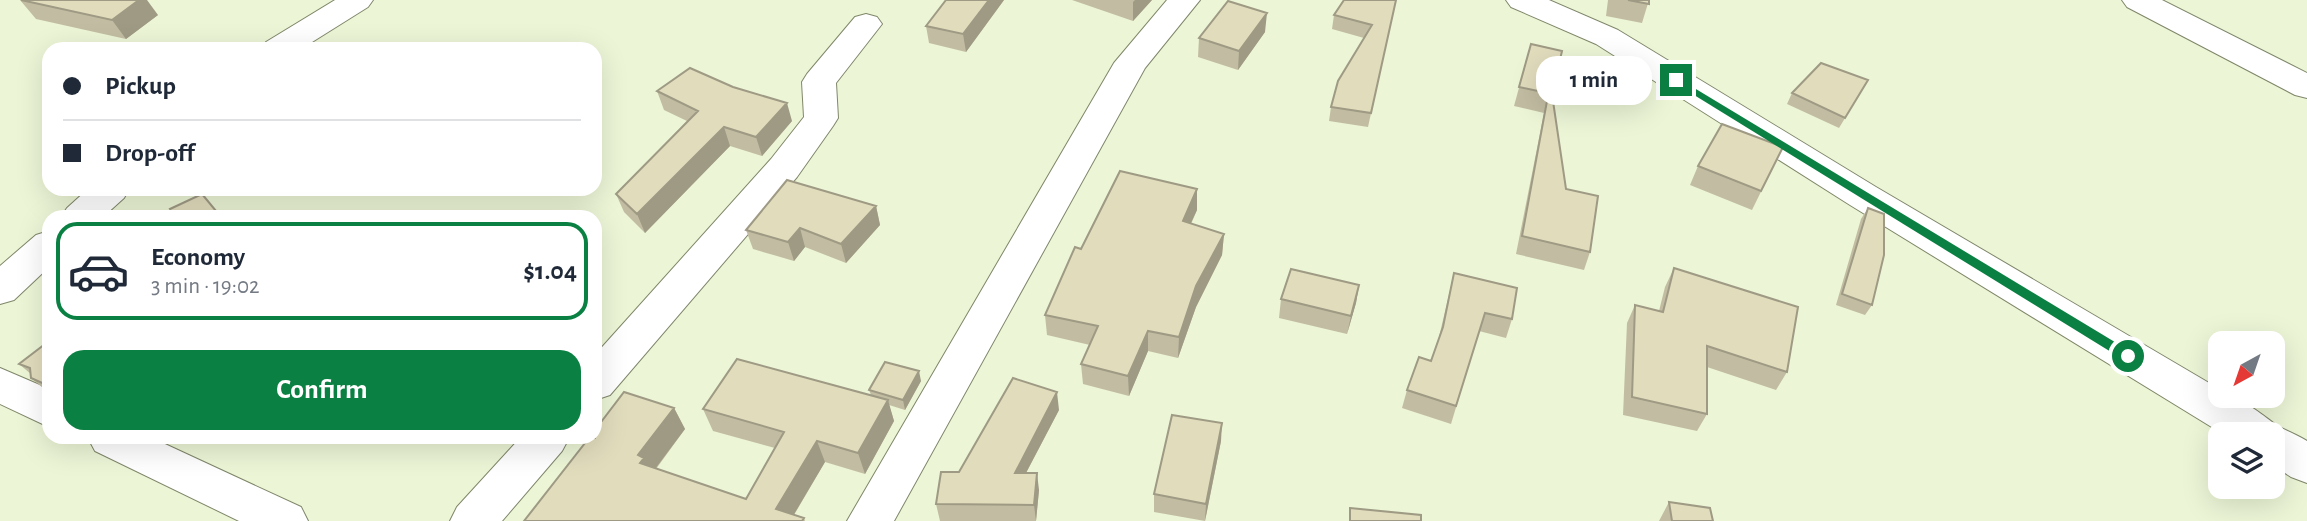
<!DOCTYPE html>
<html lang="en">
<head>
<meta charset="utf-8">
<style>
	:root { --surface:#fff; --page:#f2f2f3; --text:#1f2937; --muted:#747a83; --line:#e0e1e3; --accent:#0b8043 }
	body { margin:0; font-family:"Alegreya Sans",sans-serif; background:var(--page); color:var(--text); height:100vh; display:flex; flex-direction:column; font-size:26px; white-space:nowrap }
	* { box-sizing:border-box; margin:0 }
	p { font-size:23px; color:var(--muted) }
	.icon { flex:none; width:38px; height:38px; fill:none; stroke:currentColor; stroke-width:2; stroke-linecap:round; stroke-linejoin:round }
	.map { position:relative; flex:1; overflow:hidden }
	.sheet { position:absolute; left:42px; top:210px; width:560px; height:234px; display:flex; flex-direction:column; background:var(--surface); border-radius:21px; box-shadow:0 7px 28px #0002 }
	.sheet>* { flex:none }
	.guide { position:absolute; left:42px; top:42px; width:560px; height:154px; border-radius:21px; box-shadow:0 7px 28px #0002; display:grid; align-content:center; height:154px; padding:0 21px; background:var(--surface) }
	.needle { width:46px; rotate:220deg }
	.fabs { position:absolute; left:2208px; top:331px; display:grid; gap:14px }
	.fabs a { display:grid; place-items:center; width:77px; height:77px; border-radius:14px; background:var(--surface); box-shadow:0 7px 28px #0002; font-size:35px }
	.end { position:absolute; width:32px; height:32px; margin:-16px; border:9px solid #0b8043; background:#fff; box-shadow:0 0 0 4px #fff }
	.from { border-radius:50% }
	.bubble { position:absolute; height:49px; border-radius:21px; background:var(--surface); box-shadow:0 7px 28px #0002; font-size:23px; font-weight:700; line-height:49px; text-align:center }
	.guide b { display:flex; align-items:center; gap:24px; height:66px; font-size:26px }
	.guide b+b { border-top:2px solid var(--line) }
	.guide i { width:18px; height:18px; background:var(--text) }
	ul { padding:12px 0 0; list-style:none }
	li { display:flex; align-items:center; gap:21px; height:98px; margin:0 14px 10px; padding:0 7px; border:4px solid transparent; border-radius:21px }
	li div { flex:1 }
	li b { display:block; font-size:26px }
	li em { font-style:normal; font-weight:700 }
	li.on { border-color:var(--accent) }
	li>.icon { width:63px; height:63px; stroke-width:1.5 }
	.cta { display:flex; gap:14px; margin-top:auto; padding:14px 21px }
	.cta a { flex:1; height:80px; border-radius:21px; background:var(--accent); color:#fff; font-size:28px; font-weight:700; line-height:80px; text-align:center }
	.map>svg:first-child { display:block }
</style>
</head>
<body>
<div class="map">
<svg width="2307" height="521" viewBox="0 0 2307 521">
	<rect width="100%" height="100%" fill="#ecf5d6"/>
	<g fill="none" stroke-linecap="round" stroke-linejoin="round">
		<defs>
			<path id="street" d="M 335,0 L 373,0 L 368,7 L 301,49 L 262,49 L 266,42 Z
				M 1167,0 L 1200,0 L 1145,68 L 894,521 L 847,521 L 1114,63 Z
				M 1506,0 L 1549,0 L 1618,30 L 1876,187 L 2221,390 L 2221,396 C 2241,396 2261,414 2276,425 C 2284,430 2298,435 2307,441 L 2307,483 L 2291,477 L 2273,465 L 2273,434 L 2223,434 L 1850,205 L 1596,44 L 1511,7 Z
				M 2122,0 L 2162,0 L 2307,73 L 2307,98 L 2295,95 L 2127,7 Z
				M 866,14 L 877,17 L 882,24 L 836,83 L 838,118 L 833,126 L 797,177 L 610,395 L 595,400 L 595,355 L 771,159 L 804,117 L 802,82 L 807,74 L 855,17 Z
				M 88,189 L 129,189 L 124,198 L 103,217 L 61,217 L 67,208 Z
				M 49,231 L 49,267 L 14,300 L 0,304 L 0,266 L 36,235 Z
				M 0,368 L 49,389 L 49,427 L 0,404 Z
				M 88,438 L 152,438 L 301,507 L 308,521 L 239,521 L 95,451 Z
				M 520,438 L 569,438 L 562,451 L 502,521 L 450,521 L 457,507 Z"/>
		</defs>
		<use href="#street" stroke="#7f876a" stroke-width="2"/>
		<use href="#street" fill="#fff" fill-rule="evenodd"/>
	</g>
	<path fill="#c2bda2" d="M 20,0 L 158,15 L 126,39 L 36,19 Z
		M 946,0 L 1004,0 L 966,52 L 929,43 L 926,26 Z
		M 1072,0 L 1152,0 L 1133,21 Z
		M 1396,0 L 1368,127 L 1329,121 L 1331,107 L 1364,38 L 1332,29 L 1334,15 Z
		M 1608,0 L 1649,0 L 1642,23 L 1606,16 Z
		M 1265,32 L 1238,70 L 1198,57 L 1199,38 Z
		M 1531,44 L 1552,94 L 1550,101 L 1566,189 L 1590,252 L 1584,270 L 1516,254 L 1544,113 L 1514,106 Z
		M 1868,80 L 1839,128 L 1787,104 L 1792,93 Z
		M 657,91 L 792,121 L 762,156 L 730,146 L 645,233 L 624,212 L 616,194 L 687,121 L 664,110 Z
		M 1783,147 L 1752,210 L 1690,185 L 1698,166 Z
		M 876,206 L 880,225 L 846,263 L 805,247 L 794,261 L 753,249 L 746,230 Z
		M 1868,208 L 1872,305 L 1865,315 L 1836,305 L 1861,219 Z
		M 1197,210 L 1191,224 L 1224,234 L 1222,255 L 1196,307 L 1178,358 L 1148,351 L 1129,396 L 1083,384 L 1081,364 L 1090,345 L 1047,335 L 1045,315 L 1081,249 Z
		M 1674,268 L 1787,372 L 1776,390 L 1707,367 L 1707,414 L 1697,431 L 1623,415 L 1627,323 L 1635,305 L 1659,311 L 1665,287 Z
		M 1454,273 L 1512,319 L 1506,338 L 1479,331 L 1451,424 L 1402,408 L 1407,390 L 1431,361 L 1439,337 Z
		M 1359,285 L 1356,303 L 1347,334 L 1279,318 L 1281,299 Z
		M 49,341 L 49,393 L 31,378 L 31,374 L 19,364 Z
		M 921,381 L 905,410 L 889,405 L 894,421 L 865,474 L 825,462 L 794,515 L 804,518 L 805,521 L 524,521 L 674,408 L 685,429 L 656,469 L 746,499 L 775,448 L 713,431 L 703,409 L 871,395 L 869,390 Z
		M 1059,410 L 1026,473 L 1039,490 L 1036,521 L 940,521 L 936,504 L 959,472 Z
		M 455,438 L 518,438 L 514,440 L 456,439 Z
		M 1221,441 L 1205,521 L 1154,512 L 1154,494 Z
		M 1669,502 L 1713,521 L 1659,521 Z"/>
	<path fill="#9e9a84" d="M 139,0 L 147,0 L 158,15 L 126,39 L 112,20 Z
		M 989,0 L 1004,0 L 966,52 L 963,34 Z
		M 1135,0 L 1152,0 L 1133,21 L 1133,2 Z
		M 1267,13 L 1265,32 L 1238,70 L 1239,51 Z
		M 787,103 L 792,121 L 762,156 L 756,137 Z
		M 724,127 L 730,146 L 645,233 L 637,214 Z
		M 1197,189 L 1197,210 L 1182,242 L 1183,221 Z
		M 876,206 L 880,225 L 846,263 L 841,244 Z
		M 800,228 L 805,247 L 794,261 L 788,242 Z
		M 1224,234 L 1222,255 L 1196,307 L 1178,358 L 1179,337 L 1196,286 Z
		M 1359,285 L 1356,303 L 1347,334 L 1351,316 Z
		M 1148,331 L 1148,351 L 1129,396 L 1128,376 Z
		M 919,371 L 921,381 L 905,410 L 903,400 Z
		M 1057,392 L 1059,410 L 1017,490 L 1015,473 Z
		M 888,400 L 894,421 L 865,474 L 858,453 Z
		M 674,408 L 685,429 L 652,473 L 640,463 L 638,455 Z
		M 1222,423 L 1221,441 L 1205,521 L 1206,504 Z
		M 817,441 L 825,462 L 790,521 L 776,509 Z
		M 1037,473 L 1039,490 L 1036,521 L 1034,505 Z"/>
	<path fill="#e1dcbc" stroke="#9e9a84" stroke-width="2" d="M 21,0 L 139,0 L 112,20 Z
		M 946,0 L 989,0 L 963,34 L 926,26 Z
		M 1344,0 L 1396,0 L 1371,113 L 1331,107 L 1338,81 L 1372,25 L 1334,15 Z
		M 1628,0 L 1649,0 L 1649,4 Z
		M 1228,1 L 1267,13 L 1239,51 L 1199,38 Z
		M 1531,44 L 1562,51 L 1552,94 L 1519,87 Z
		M 1821,63 L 1868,80 L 1845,118 L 1792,93 Z
		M 690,68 L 733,87 L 787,103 L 756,137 L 724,127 L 637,214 L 616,194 L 698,111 L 657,91 Z
		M 1547,101 L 1553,101 L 1566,189 L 1598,196 L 1590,252 L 1522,236 Z
		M 1722,124 L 1783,147 L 1761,191 L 1698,166 Z
		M 1120,171 L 1197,189 L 1183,221 L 1224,234 L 1196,286 L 1179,337 L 1148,331 L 1128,376 L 1081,364 L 1098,326 L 1045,315 L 1075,247 L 1081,249 Z
		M 787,180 L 876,206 L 841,244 L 800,228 L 788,242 L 746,230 Z
		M 202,194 L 221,217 L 176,217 L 170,209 Z
		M 1868,208 L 1884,214 L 1884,255 L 1872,305 L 1842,294 Z
		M 1674,268 L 1798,307 L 1787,372 L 1707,346 L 1707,414 L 1632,397 L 1635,305 L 1663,312 Z
		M 1291,269 L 1359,285 L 1351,316 L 1281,299 Z
		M 1454,273 L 1517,288 L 1512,319 L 1485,313 L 1456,406 L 1407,390 L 1419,357 L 1431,361 L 1443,327 Z
		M 49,341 L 49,386 L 31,378 L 30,368 L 19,364 Z
		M 737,359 L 888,400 L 858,453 L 817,441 L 776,509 L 804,518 L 802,521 L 524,521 L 589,438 L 595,438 L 595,430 L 624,392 L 674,408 L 638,455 L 644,458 L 640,463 L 746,499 L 784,432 L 703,409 Z
		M 885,362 L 919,371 L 903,400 L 869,390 Z
		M 1013,378 L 1057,392 L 1015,473 L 1037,473 L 1034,505 L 936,504 L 941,472 L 959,472 Z
		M 1172,415 L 1222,423 L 1206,504 L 1154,494 Z
		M 1669,502 L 1710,508 L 1713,521 L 1672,521 Z
		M 1350,508 L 1421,515 L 1421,521 L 1350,521 Z"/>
	<path fill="#0b8043" d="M 1676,77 L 2133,353 L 2133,360 L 2124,360 L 1673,82 L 1672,80 Z"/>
</svg>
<div class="fabs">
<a><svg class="needle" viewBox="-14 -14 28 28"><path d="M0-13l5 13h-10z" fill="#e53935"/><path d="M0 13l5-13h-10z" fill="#747a83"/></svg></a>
<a><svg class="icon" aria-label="layers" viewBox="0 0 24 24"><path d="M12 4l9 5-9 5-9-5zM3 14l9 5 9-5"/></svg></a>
</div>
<i class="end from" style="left:2128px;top:356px"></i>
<i class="end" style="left:1676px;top:80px"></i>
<div class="bubble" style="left:1536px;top:56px;width:116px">1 min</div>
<div class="guide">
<b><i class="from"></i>Pickup</b>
<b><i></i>Drop-off</b>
</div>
<section class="sheet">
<ul>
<li class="on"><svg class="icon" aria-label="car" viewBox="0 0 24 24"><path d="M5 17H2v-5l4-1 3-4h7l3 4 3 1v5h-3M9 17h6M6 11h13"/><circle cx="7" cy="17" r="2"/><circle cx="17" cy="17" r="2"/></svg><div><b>Economy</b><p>3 min · 19:02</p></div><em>$1.04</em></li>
</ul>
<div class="cta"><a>Confirm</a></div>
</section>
</div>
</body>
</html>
